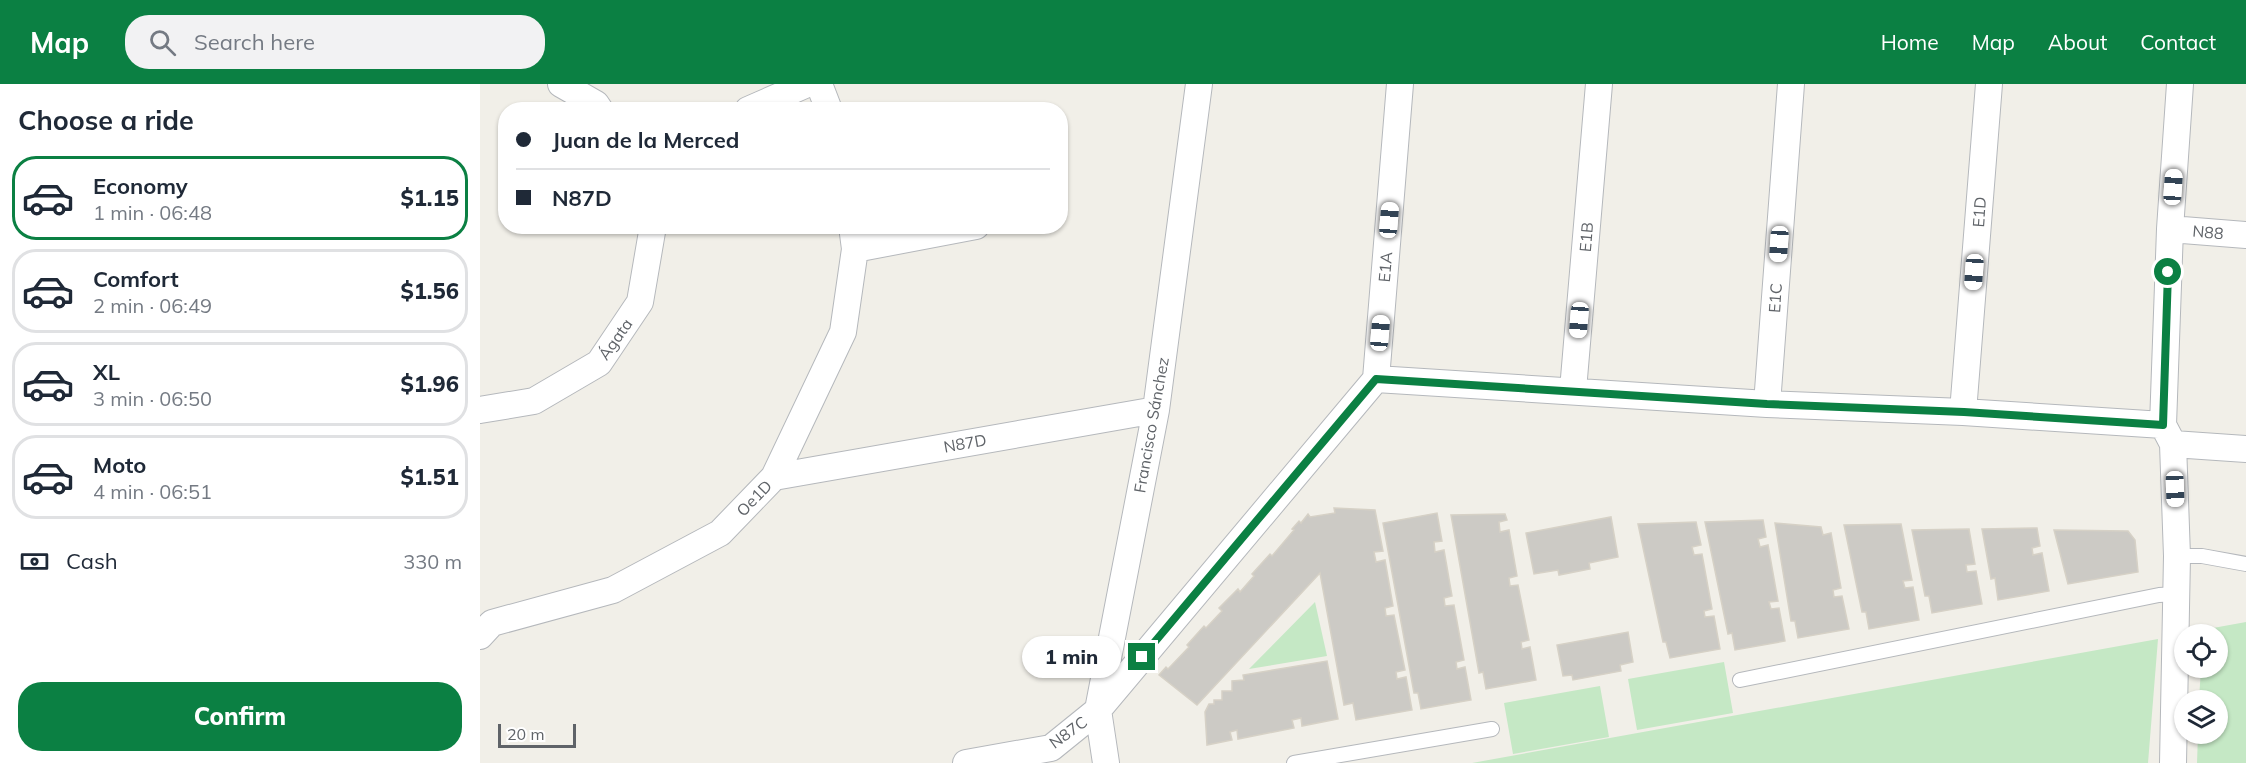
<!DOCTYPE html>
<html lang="en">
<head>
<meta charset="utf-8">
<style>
	:root { --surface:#fff; --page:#f2f2f3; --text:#1f2937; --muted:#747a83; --line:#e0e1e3; --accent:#0b8043 }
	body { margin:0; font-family:Mulish,sans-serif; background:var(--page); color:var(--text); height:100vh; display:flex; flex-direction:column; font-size:22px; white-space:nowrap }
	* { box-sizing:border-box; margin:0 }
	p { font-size:20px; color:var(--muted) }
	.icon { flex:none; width:33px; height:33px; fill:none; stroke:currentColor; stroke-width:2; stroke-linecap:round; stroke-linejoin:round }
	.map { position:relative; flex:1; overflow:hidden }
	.details { display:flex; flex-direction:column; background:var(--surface); width:480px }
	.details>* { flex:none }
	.guide { position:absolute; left:18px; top:18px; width:570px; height:132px; border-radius:24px; box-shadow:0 2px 4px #0004; display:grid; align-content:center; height:132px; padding:0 18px; background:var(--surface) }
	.controls { position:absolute; left:1694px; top:540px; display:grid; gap:12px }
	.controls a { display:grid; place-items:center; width:54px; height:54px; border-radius:50%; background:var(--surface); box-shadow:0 2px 4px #0004; font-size:30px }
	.scale { position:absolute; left:18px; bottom:15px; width:78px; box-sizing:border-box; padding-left:6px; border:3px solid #5f6368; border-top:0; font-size:16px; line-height:21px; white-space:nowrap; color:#5f6368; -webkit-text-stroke:4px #fff; paint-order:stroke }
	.end { position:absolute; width:27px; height:27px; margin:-14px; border:8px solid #0b8043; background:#fff; box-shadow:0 0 0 3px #fff }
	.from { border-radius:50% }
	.bubble { position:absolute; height:42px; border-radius:21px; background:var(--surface); box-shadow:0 2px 4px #0004; font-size:20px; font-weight:800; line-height:42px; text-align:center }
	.car { position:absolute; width:18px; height:36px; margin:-18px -9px; border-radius:8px; box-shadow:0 0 4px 2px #0007; background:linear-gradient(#fff 24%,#345 0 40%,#fff 0 76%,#345 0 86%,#fff 0) }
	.guide b { display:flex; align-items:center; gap:21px; height:57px; font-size:22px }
	.guide b+b { border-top:2px solid var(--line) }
	.guide i { width:15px; height:15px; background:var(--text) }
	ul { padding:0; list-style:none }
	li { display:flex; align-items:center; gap:18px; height:84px; margin:0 12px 9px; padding:0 6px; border:3px solid var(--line); border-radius:24px }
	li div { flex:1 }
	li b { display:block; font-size:22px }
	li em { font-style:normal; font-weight:800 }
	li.selected { border-color:var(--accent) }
	li>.icon { width:54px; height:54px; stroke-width:1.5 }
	h2 { padding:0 18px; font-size:27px; line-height:72px }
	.pay { display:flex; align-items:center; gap:15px; height:66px; padding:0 18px; font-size:22px }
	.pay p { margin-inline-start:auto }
	.cta { display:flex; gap:12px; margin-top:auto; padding:12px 18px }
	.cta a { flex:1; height:69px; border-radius:24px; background:var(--accent); color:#fff; font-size:24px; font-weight:800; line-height:69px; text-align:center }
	header { display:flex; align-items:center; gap:36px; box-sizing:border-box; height:84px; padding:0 30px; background:var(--accent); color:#fff }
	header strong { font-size:28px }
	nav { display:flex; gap:33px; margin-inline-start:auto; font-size:21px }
	.search { width:420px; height:54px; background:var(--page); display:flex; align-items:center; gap:15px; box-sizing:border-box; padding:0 21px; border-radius:24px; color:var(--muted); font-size:22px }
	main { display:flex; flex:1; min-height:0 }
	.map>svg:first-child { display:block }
</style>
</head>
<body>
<header>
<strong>Map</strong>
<div class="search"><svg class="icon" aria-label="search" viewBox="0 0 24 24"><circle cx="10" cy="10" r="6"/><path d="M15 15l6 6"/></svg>Search here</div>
<nav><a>Home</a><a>Map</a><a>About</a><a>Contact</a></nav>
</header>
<main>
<section class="details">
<h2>Choose a ride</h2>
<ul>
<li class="selected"><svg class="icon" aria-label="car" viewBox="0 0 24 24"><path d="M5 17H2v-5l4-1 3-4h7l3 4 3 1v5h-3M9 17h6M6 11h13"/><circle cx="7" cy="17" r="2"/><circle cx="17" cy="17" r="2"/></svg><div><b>Economy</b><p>1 min · 06:48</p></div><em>$1.15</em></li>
<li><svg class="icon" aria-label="car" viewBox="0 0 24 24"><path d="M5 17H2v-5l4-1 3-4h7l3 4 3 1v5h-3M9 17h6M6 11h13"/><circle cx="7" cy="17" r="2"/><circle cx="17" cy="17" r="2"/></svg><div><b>Comfort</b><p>2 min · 06:49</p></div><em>$1.56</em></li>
<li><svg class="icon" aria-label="car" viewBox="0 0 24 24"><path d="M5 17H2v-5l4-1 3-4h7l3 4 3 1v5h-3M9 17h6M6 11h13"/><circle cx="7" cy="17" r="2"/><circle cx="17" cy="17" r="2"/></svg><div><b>XL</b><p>3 min · 06:50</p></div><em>$1.96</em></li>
<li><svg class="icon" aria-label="car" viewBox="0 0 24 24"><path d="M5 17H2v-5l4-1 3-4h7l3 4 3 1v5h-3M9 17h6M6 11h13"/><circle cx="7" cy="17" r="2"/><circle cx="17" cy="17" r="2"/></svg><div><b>Moto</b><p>4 min · 06:51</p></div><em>$1.51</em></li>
</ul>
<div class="pay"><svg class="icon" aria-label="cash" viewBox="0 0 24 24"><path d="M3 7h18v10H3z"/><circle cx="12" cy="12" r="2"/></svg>Cash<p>330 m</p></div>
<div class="cta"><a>Confirm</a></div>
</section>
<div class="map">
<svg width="1766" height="679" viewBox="0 0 1766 679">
	<rect width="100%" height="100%" fill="#f1efe8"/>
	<path fill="#c5e8c5" d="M 835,518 L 847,572 L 769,585 Z
		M 1766,538 L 1766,679 L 1717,679 L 1718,650 L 1737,650 L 1737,616 L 1719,616 L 1721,584 L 1737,584 L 1737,550 L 1722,550 L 1722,546 Z
		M 1678,555 L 1668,679 L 992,679 Z
		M 1244,578 L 1253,629 L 1157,646 L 1148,595 Z
		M 1120,602 L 1129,653 L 1033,670 L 1024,619 Z"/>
	<path fill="#cccac5" stroke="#d6d1c6" stroke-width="1.5" d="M 854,424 L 895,426 L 903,467 L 894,468 L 896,478 L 905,476 L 913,522 L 905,524 L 906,532 L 914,531 L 925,586 L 916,588 L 917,595 L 926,593 L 932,626 L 876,636 L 873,619 L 864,621 L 840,489 L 717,621 L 679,591 L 686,583 L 688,585 L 709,563 L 707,561 L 724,542 L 726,544 L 742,527 L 739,524 L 758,505 L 760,508 L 774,492 L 772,490 L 790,470 L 792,472 L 814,446 L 812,445 L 819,437 L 821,439 L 828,430 L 830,433 L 855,429 Z
		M 957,429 L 962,457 L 954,458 L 955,468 L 964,466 L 972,512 L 964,514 L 965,522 L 974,521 L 984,576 L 976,578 L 977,585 L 985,583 L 991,616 L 941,625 L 938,609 L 934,609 L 903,439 Z
		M 1025,430 L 1027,436 L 1019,438 L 1020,448 L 1029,446 L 1037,492 L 1029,494 L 1030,502 L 1038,501 L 1049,556 L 1041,558 L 1042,565 L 1050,563 L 1056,596 L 1006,605 L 1003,588 L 999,589 L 971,431 Z
		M 1131,433 L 1138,473 L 1109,479 L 1110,485 L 1079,491 L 1078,486 L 1054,490 L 1046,449 Z
		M 1283,436 L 1286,453 L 1278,455 L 1280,463 L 1288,461 L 1298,517 L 1289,518 L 1291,525 L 1299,524 L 1305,557 L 1255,566 L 1252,549 L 1248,550 L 1225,438 Z
		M 1216,438 L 1221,461 L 1212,463 L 1214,471 L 1222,470 L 1232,525 L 1224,527 L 1225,533 L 1234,532 L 1240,565 L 1190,574 L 1186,558 L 1183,558 L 1158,440 Z
		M 1295,439 L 1341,443 L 1343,451 L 1351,449 L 1361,504 L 1353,506 L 1354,513 L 1362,512 L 1369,545 L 1318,554 L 1315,537 L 1311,537 Z
		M 1421,440 L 1432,496 L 1423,497 L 1425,504 L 1433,503 L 1439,536 L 1389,545 L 1386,528 L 1382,528 L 1364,441 Z
		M 1557,444 L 1560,462 L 1552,464 L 1553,471 L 1562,469 L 1569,507 L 1518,516 L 1515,494 L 1511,495 L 1502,445 Z
		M 1489,445 L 1495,480 L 1486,481 L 1487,488 L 1496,487 L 1502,520 L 1452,529 L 1449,512 L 1445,512 L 1432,446 Z
		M 1574,446 L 1648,447 L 1655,456 L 1658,488 L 1588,500 Z
		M 1148,548 L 1153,578 L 1140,581 L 1141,587 L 1093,596 L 1092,591 L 1083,592 L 1077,561 Z
		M 847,577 L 858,635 L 822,642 L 821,634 L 812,636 L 814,644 L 758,655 L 757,646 L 750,648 L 752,656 L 727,661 L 725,628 L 729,620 L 734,620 L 734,616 L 742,616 L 742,607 L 752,607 L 752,597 L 764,596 L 763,591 Z"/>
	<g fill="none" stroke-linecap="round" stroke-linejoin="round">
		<defs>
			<path id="lane" d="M 1697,472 L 1722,472 L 1766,480
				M 1260,596 L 1679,511 L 1697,510
				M 814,679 L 1012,645"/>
			<path id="street" d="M 81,0 L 116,20 L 120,26
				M 339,0 L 349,26
				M 268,26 L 327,0
				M 1690,145 L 1766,151
				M 375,165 L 496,142
				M 896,295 L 1287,320 L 1483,328 L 1683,341
				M 896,295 L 920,0
				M 1093,306 L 1119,0
				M 1287,320 L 1311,0
				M 0,326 L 54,317 L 119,279 L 160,218 L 173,142
				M 1483,328 L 1509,0
				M 1693,360 L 1766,365
				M 294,393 L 676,326
				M 0,552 L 12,539 L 133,506 L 240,449 L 294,393 L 363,248 L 375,165 L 372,142
				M 486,679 L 571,664 L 618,626 L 896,295
				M 626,679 L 618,626 L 676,326 L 719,0
				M 1693,679 L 1697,472 L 1693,360 L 1683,341 L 1690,145 L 1700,0"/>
		</defs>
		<use href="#lane" stroke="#b5b8bc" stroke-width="16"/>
		<use href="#street" stroke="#b5b8bc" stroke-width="28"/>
		<use href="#lane" stroke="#fff" stroke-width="14"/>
		<use href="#street" stroke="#fff" stroke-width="26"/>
	</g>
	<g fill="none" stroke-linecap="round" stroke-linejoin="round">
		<path stroke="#0b8043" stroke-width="8" d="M 662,573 L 896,295 L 1287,320 L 1484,328 L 1683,341 L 1688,188"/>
	</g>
	<g text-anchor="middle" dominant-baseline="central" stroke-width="4.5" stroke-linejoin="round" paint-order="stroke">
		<g font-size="16" fill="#5f6368" stroke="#fff">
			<text transform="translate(1499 128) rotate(-86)">E1D</text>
			<text transform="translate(1728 148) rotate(5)">N88</text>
			<text transform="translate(1106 153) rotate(-85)">E1B</text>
			<text transform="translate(905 183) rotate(-85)">E1A</text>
			<text transform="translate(1295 214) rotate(-86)">E1C</text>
			<text transform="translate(135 255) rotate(-55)">Ágata</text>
			<text transform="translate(671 341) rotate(-80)">Francisco Sánchez</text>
			<text transform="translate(485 359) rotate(-10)">N87D</text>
			<text transform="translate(274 414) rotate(-46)">Oe1D</text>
			<text transform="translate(588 648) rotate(-36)">N87C</text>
		</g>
	</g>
</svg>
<div class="controls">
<a><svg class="icon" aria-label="locate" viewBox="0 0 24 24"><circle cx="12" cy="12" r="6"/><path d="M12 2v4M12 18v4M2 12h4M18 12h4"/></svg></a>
<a><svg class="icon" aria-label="layers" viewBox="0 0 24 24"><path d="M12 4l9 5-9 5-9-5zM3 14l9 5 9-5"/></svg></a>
</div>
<div class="scale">20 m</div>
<i class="end from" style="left:1688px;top:188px"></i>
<i class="end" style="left:662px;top:573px"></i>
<div class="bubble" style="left:542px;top:552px;width:99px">1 min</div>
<i class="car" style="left:1693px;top:103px;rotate:4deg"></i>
<i class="car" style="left:909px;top:136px;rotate:5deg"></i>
<i class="car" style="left:1299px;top:160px;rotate:184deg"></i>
<i class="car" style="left:1494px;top:188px;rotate:184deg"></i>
<i class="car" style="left:1099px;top:236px;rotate:185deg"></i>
<i class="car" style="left:900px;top:249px;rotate:5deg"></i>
<i class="car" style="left:1695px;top:405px;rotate:178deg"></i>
<div class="guide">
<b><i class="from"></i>Juan de la Merced</b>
<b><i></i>N87D</b>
</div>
</div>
</main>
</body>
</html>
